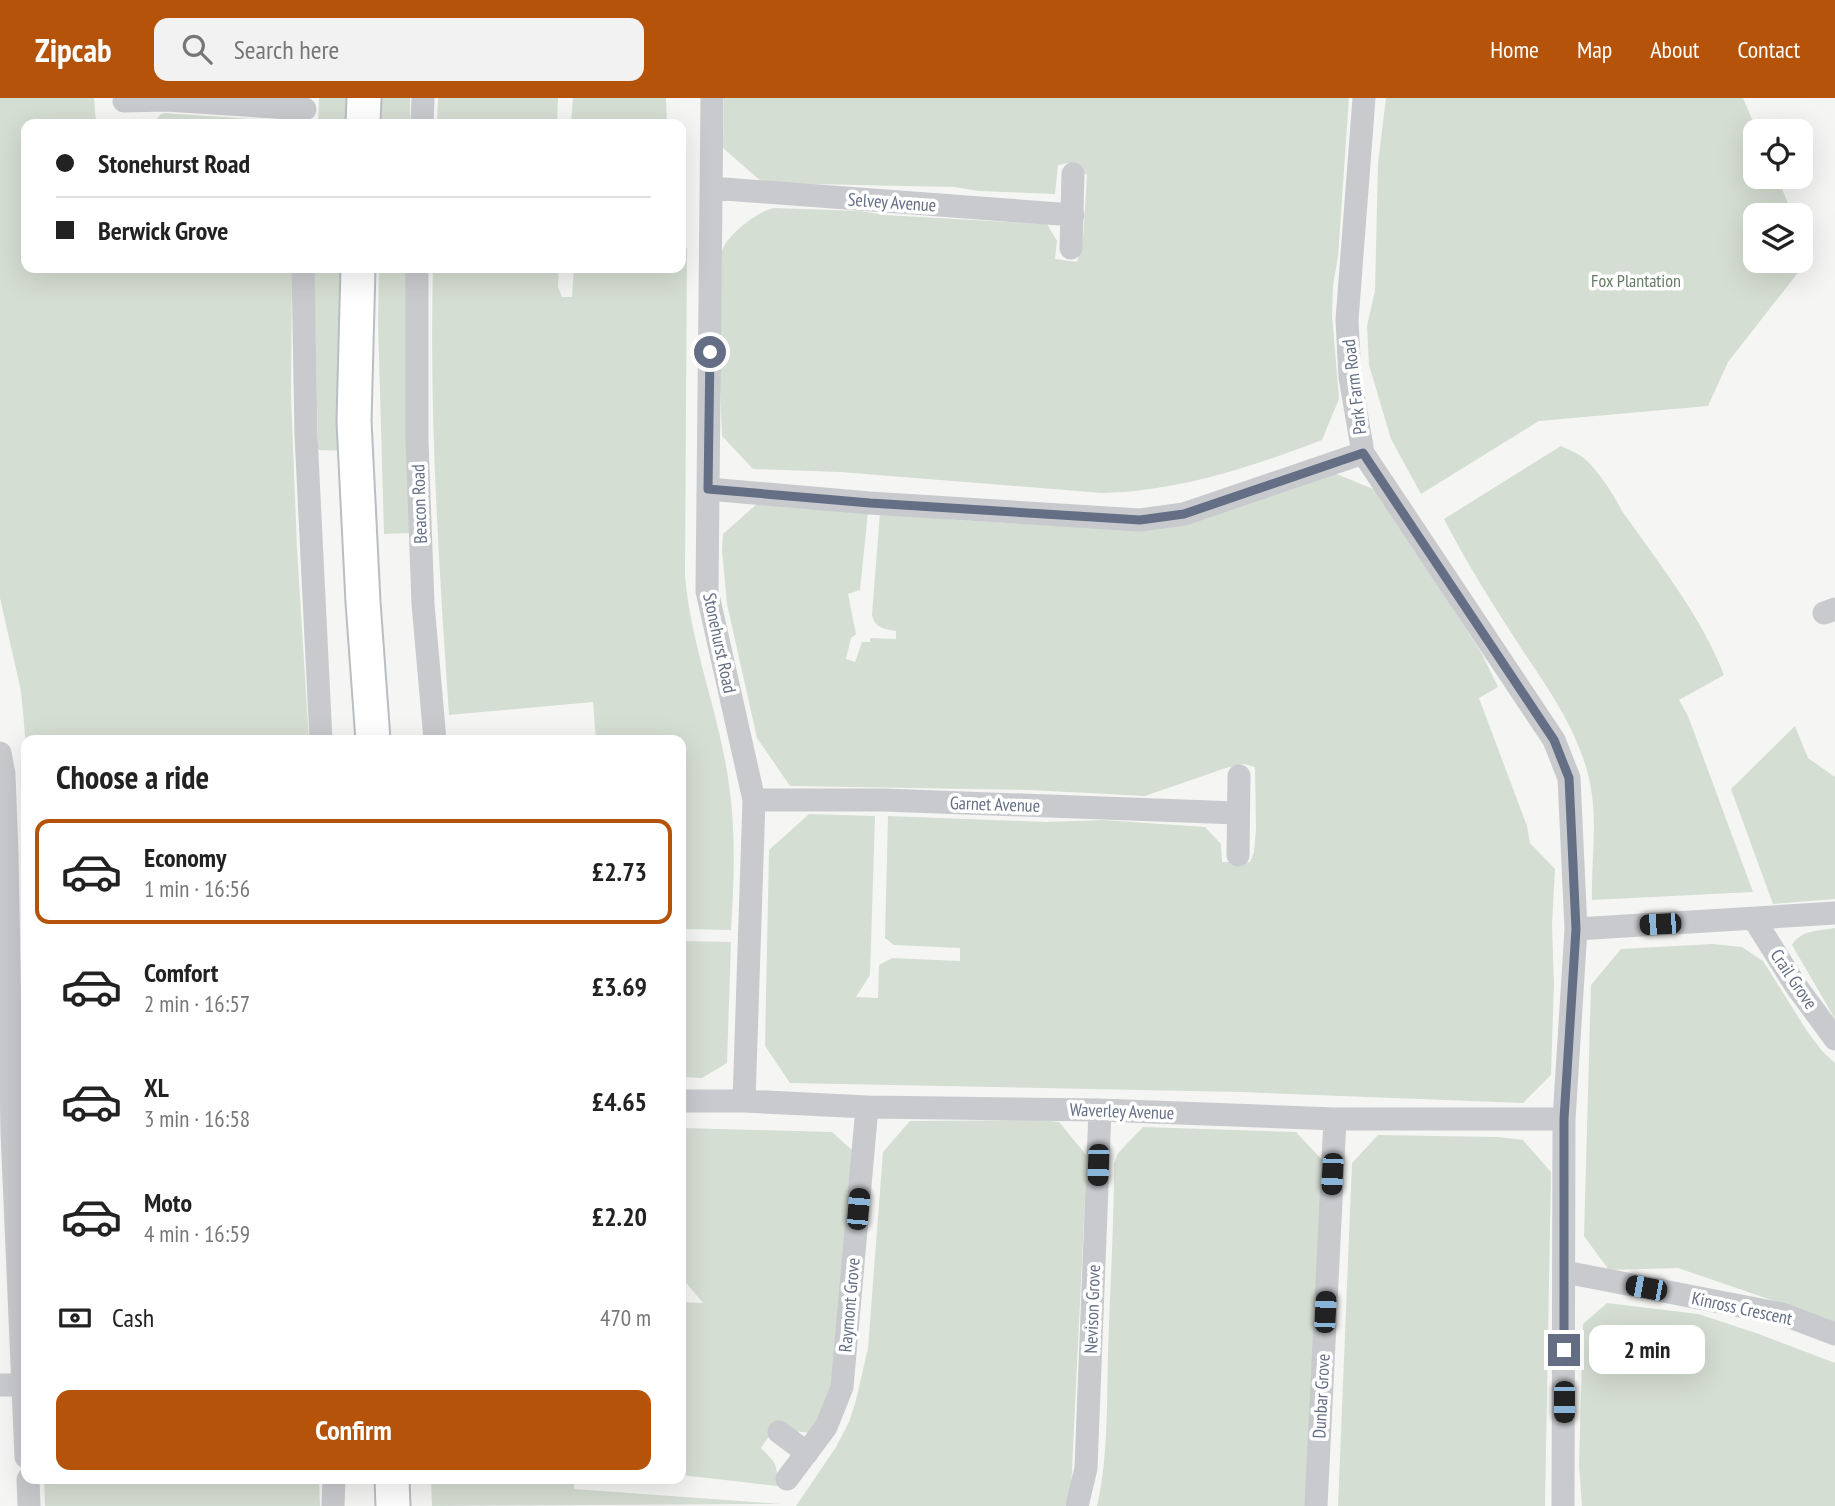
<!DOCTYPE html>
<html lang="en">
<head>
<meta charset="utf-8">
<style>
	:root { --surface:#fff; --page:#f2f2f2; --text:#222; --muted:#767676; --line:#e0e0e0; --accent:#b45309 }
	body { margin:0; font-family:"PT Sans Narrow",sans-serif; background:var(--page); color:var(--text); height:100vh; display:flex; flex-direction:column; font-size:26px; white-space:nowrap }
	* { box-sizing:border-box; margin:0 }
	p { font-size:23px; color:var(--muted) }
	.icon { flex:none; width:38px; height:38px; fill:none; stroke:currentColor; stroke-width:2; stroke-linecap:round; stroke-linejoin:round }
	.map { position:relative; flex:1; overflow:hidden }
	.sheet { position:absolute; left:21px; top:637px; width:665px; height:749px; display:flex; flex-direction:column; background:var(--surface); border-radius:14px; box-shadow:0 7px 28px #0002 }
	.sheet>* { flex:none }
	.hud { position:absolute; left:21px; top:21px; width:665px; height:154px; border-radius:14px; box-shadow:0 7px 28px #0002; display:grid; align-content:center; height:154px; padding:0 35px; background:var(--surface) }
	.controls { position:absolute; left:1743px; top:21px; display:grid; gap:14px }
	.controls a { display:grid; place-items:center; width:70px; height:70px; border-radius:14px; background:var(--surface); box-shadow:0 7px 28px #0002; font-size:35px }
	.end { position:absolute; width:32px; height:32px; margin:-16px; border:9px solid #646f85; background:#fff; box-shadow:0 0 0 4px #fff }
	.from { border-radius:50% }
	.bubble { position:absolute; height:49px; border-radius:14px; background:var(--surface); box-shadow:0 7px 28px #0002; font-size:23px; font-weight:700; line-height:49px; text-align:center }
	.car { position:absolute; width:21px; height:42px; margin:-21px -10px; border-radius:9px; box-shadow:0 0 5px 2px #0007; background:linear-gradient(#222 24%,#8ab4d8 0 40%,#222 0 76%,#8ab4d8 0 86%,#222 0) }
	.hud b { display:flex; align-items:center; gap:24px; height:66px; font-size:26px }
	.hud b+b { border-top:2px solid var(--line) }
	.hud i { width:18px; height:18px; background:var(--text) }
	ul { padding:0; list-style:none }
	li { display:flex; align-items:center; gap:21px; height:105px; margin:0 14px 10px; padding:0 21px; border:4px solid transparent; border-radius:14px }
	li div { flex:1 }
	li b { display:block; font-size:26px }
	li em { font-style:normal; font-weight:700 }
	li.current { border-color:var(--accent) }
	li>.icon { width:63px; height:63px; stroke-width:1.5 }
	h2 { padding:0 35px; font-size:32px; line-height:84px }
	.pay { display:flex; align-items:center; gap:18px; height:77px; padding:0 35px; font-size:26px }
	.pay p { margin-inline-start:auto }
	.action { display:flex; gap:14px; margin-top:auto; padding:14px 35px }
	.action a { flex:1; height:80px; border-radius:14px; background:var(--accent); color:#fff; font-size:28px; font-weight:700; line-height:80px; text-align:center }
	header { display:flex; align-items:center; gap:42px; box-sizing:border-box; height:98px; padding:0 35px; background:var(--accent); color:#fff }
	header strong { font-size:33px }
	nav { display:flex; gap:38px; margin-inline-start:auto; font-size:24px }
	.search { width:490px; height:63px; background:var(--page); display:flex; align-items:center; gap:18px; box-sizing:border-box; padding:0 24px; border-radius:14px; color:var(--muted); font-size:26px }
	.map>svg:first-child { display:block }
</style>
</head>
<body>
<header>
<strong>Zipcab</strong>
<div class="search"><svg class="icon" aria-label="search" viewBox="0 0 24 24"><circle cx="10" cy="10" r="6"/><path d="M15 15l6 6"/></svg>Search here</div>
<nav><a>Home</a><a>Map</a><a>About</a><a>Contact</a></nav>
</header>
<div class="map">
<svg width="1835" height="1408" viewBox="0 0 1835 1408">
	<rect width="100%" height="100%" fill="#f5f6f3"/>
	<path fill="#d5ded3" d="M 0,0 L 94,0 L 96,25 L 103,26 L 26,26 L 26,170 L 292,170 L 291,296 L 297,451 L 309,642 L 26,642 L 26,648 L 21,593 L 0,500 Z
		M 319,0 L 353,0 L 352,26 L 318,26 Z
		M 382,0 L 410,0 L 410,26 L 382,26 Z
		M 438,0 L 558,0 L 557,26 L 437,26 Z
		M 573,0 L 666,0 L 667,26 L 571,26 Z
		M 724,0 L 1349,0 L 1338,159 L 1333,187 L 1332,216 L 1339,301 L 1322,342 C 1251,369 1179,393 1102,395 L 840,374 L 753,371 L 722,338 L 719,261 L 722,153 C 727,137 758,113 774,110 L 861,113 L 885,117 L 1047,126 L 1057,143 L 1055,161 L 1077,164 L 1083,142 L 1087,77 L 1069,65 L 1058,67 L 1055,96 L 979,93 L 954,89 L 763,85 L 723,50 Z
		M 1386,0 L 1743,0 L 1757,33 L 1755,33 L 1755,79 L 1777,79 L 1793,117 L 1755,117 L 1755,163 L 1801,163 L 1801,135 L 1811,158 L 1728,264 L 1708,308 L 1539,323 L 1421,396 L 1391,341 L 1369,267 L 1367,228 L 1375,193 L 1378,65 Z
		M 165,15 L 251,21 L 257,26 L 152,26 L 161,16 Z
		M 681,141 L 687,151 L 685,478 C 691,549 720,617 729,687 C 736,734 734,784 731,832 L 681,831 L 681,642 L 596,642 L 593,604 L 449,617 C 439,468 429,319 433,170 L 559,170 L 558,189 L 562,199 L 572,199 L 574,170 L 681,170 Z
		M 314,170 L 348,170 L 350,353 L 318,352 Z
		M 379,170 L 407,170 L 411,435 L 384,436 L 378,225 Z
		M 1561,348 C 1569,352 1580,356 1586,362 C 1598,373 1615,398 1622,413 C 1658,464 1702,519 1724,577 L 1679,602 L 1688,618 L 1753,794 L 1592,802 C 1591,763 1598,723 1590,685 C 1580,636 1550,593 1523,553 C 1495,510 1467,466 1444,421 Z
		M 1334,375 L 1378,393 L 1482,556 L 1498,589 L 1479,600 L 1527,728 L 1530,745 L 1555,771 L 1552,827 L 1554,886 L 1551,977 L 1523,1005 L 1241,994 L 790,985 L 765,948 L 769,752 L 809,716 L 875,718 L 870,877 L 856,899 L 878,900 L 879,867 L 892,860 L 960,863 L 960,850 L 894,847 L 885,840 L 888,718 L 1046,724 L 1102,722 L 1205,729 L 1221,746 L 1222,764 L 1250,764 L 1254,754 L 1256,731 L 1255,669 L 1244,666 L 1226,670 L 1145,698 L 1030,692 L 790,688 L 757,640 L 727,506 L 722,452 L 723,436 L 758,405 L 868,414 L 860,492 L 848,496 L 856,536 L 851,540 L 846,561 L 855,564 L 862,544 L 870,544 L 870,540 L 896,541 L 896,533 C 884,531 875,530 872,517 L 880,414 L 955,422 L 1096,430 Z
		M 1795,628 L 1808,660 L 1835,679 L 1835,801 L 1773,806 L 1731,691 Z
		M 1835,830 L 1835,921 L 1792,847 C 1801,832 1818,833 1835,830 Z
		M 681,843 L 731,844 L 727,965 L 702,980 L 681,979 Z
		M 1712,846 L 1742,849 L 1763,863 L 1807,933 L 1823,954 L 1835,965 L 1835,1224 L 1678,1170 L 1609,1172 L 1584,1138 L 1591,887 L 1621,851 Z
		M 1037,1022 L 1059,1024 L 1087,1058 L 1071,1393 L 1065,1408 L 796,1408 L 836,1349 L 849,1324 L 856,1302 L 868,1250 L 883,1054 L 910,1023 Z
		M 1143,1029 L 1296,1034 L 1324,1064 L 1306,1408 L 1097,1408 C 1108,1362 1107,1302 1108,1253 C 1110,1191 1114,1129 1114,1066 L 1118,1055 Z
		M 684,1030 L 832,1034 L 853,1053 L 836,1272 L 812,1335 L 774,1331 L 761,1350 C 776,1365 778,1366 777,1388 L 681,1377 L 681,1204 L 703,1205 L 681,1179 L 681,1033 Z
		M 1378,1037 L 1498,1039 L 1523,1042 L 1551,1074 L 1545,1408 L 1338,1408 L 1352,1065 Z
		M 1607,1205 L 1698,1216 L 1756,1235 L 1835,1265 L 1835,1408 L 1582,1408 L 1579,1367 L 1583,1226 Z
		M 44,1381 L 319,1381 L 320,1408 L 45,1408 Z
		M 431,1381 L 574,1381 L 574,1391 L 781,1406 L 432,1408 Z"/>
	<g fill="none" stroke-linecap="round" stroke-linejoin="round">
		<defs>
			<path id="secondary" d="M 363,26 L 364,0
				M 358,170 L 354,323 L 363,504 L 373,642
				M 392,1381 L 393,1408"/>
		</defs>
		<use href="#secondary" stroke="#babdc2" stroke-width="37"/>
		<path stroke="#c8cace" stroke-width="23" d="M 712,0 L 707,493 L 754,702 L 744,1003
			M 1364,0 L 1347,222 L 1350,279 L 1363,355 L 1554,642 L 1569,680 L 1576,831 L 1564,1021 L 1563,1408
			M 124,3 L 166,2 L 305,11
			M 422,26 L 423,0
			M 711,90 L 1073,117
			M 1071,150 L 1073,76
			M 303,170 L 306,337 L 321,642
			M 417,170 L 417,342 L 423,506 L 435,642
			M 708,391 L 870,405 L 1140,422 L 1184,416 L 1363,355
			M 1824,515 L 1835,511
			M 0,655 L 4,676 L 7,756 L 12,1035 L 26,1359
			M 754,702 L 884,702 L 1237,715
			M 1238,757 L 1239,678
			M 1754,821 L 1796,888 L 1835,941
			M 1576,831 L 1835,815
			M 681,1003 L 744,1003 L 867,1009 L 1100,1012 L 1335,1021 L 1564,1021
			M 1565,1174 L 1782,1216 L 1835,1236
			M 0,1287 L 22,1287
			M 779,1334 L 807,1355
			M 28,1381 L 29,1408
			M 787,1381 L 826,1329 L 842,1289 L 867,1009
			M 333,1408 L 334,1381
			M 1077,1408 L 1086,1370 L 1100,1012
			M 1316,1408 L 1335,1021"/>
		<use href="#secondary" stroke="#fff" stroke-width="33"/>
	</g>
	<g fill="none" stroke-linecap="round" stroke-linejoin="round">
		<path stroke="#646f85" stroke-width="9" d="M 710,254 L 708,391 L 870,405 L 1140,422 L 1184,416 L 1363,355 L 1554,642 L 1569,680 L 1576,831 L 1564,1021 L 1564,1252"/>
	</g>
	<g text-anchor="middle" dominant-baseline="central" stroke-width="7" stroke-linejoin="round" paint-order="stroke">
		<g font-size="18" fill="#646f85" stroke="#fff">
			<text transform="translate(892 104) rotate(4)">Selvey Avenue</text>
			<text transform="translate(1354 289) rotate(-97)">Park Farm Road</text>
			<text transform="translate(419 406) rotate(-92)">Beacon Road</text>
			<text transform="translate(720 545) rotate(78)">Stonehurst Road</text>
			<text transform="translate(995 706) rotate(2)">Garnet Avenue</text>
			<text transform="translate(1794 881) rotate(56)">Crail Grove</text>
			<text transform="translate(1122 1013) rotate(2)">Waverley Avenue</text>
			<text transform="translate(849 1207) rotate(-85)">Raymont Grove</text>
			<text transform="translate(1742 1210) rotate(12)">Kinross Crescent</text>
			<text transform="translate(1092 1211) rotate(-88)">Nevison Grove</text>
			<text transform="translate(1321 1298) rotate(-87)">Dunbar Grove</text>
		</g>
		<g font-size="18" fill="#637c63" stroke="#fff">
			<text x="1636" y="182">Fox Plantation</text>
		</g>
	</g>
</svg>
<div class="controls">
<a><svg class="icon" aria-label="locate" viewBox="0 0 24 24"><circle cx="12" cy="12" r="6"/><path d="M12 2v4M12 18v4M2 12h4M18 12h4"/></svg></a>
<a><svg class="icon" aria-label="layers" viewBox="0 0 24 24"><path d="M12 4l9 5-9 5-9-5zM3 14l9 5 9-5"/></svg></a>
</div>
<i class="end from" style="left:710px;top:254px"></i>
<i class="end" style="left:1564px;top:1252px"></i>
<div class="bubble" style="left:1589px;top:1227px;width:116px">2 min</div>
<i class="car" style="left:1660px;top:826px;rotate:267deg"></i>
<i class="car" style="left:1098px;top:1067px;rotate:182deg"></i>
<i class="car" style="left:1332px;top:1076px;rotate:183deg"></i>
<i class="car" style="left:858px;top:1111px;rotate:5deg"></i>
<i class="car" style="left:1646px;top:1190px;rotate:281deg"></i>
<i class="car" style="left:1325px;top:1214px;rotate:3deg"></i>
<i class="car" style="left:1564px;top:1304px;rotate:180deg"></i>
<div class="hud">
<b><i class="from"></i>Stonehurst Road</b>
<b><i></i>Berwick Grove</b>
</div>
<section class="sheet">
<h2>Choose a ride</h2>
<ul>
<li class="current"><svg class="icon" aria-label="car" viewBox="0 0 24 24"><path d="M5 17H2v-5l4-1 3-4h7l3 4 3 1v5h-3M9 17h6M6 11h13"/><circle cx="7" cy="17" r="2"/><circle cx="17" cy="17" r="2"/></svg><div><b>Economy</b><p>1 min · 16:56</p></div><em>£2.73</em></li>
<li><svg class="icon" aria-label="car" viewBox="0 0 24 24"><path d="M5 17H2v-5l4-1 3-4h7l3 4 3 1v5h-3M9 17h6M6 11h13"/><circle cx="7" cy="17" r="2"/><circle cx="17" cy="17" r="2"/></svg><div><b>Comfort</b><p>2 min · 16:57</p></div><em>£3.69</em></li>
<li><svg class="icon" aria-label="car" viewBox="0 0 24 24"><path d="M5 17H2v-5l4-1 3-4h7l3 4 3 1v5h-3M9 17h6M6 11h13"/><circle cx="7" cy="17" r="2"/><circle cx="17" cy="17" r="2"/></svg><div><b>XL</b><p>3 min · 16:58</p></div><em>£4.65</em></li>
<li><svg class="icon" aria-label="car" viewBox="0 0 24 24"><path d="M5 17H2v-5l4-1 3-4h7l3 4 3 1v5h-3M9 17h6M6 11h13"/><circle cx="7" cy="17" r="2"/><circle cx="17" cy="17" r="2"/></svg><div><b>Moto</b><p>4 min · 16:59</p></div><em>£2.20</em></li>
</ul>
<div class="pay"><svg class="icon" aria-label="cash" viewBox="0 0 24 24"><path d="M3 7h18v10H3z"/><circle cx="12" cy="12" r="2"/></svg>Cash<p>470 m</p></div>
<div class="action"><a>Confirm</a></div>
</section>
</div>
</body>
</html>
